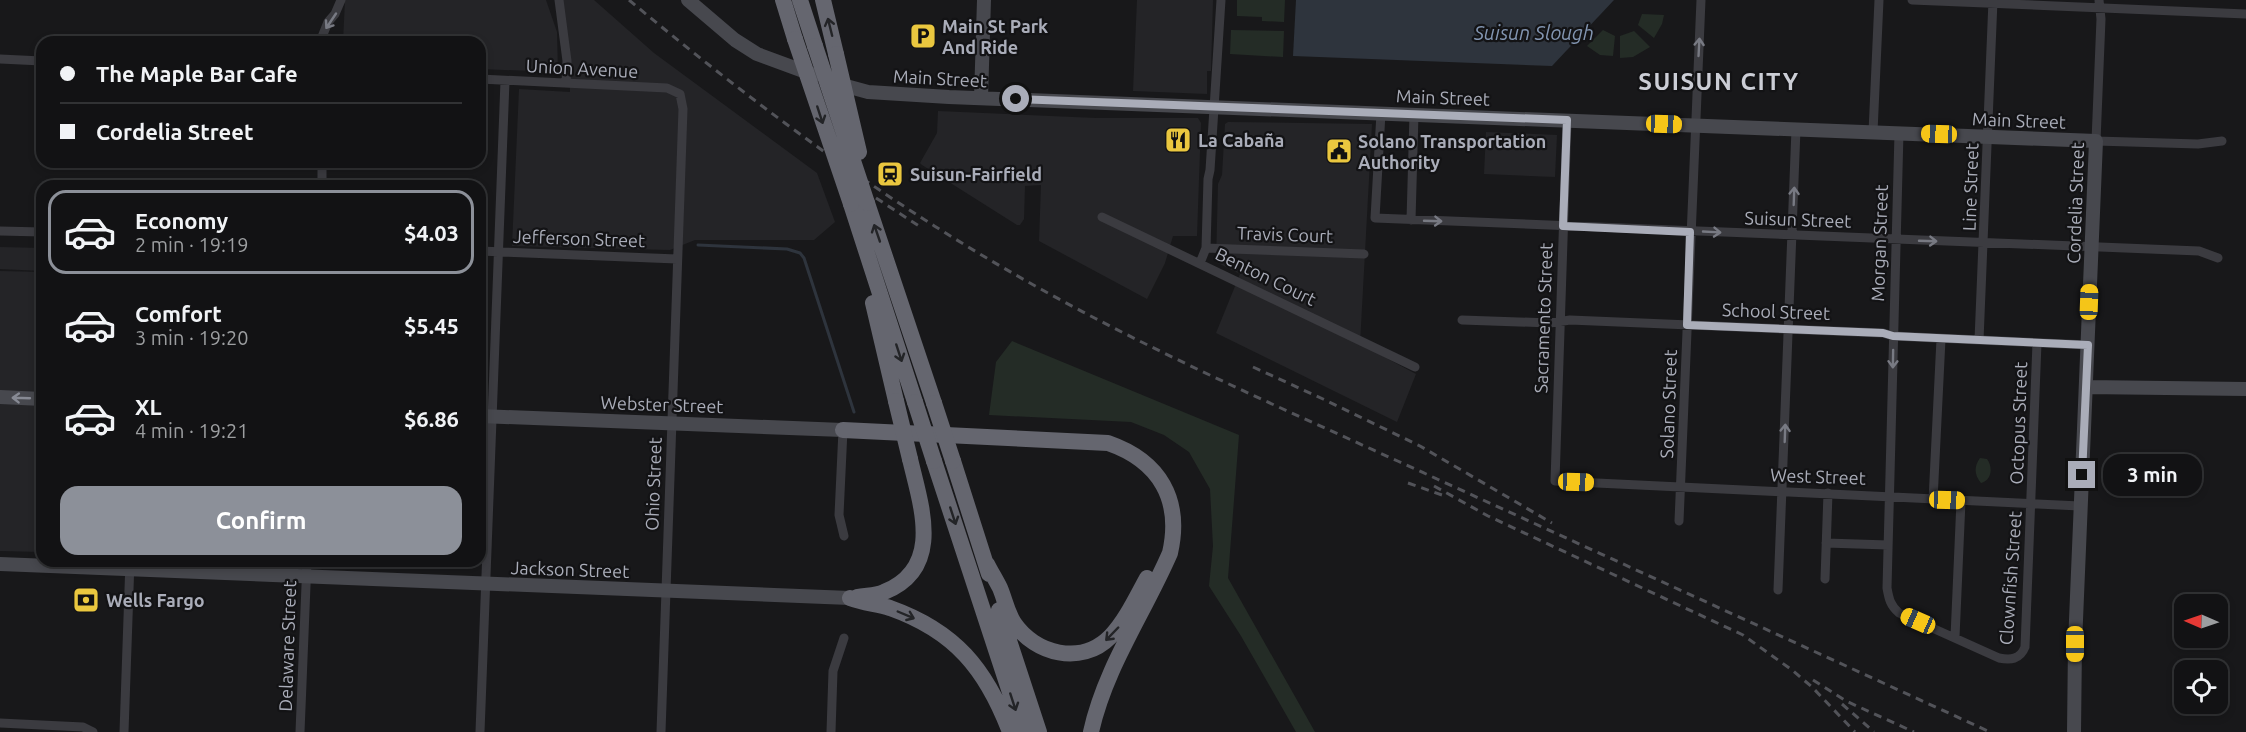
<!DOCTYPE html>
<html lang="en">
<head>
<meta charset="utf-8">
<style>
	:root { --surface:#121214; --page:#1f2022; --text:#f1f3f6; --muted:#9c9ea0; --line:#313234; --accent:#8c9099 }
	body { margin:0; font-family:Ubuntu,sans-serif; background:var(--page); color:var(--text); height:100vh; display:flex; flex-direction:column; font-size:22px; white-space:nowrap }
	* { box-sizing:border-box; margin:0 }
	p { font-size:20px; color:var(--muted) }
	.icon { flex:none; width:33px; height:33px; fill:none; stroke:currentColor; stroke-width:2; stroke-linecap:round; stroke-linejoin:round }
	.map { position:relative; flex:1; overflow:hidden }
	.side { position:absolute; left:36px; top:180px; width:450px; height:387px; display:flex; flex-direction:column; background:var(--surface); border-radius:18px; box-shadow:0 3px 9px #0003,0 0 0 2px var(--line) }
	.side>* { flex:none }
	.top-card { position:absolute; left:36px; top:36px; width:450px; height:132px; border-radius:18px; box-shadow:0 3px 9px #0003,0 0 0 2px var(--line); display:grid; align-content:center; height:132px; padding:0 24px; background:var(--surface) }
	.needle { width:39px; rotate:272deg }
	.tools { position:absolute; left:2174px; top:594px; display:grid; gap:12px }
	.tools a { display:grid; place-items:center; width:54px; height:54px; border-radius:12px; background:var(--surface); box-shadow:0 3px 9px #0003,0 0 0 2px var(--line); font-size:30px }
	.end { position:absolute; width:27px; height:27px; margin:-14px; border:8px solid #aaadb9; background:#111; box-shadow:0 0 0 3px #111 }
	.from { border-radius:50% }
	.bubble { position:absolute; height:42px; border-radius:18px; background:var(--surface); box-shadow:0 3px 9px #0003,0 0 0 2px var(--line); font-size:20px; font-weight:700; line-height:42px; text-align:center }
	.car { position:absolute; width:18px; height:36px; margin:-18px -9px; border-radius:8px; box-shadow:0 0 4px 2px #0007; background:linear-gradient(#f5c518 24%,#345 0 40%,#f5c518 0 76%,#345 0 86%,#f5c518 0) }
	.top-card b { display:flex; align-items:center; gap:21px; height:57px; font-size:22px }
	.top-card b+b { border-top:2px solid var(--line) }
	.top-card i { width:15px; height:15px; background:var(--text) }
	ul { padding:10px 0 0; list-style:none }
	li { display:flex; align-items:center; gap:18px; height:84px; margin:0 12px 9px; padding:0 12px; border:3px solid transparent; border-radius:18px }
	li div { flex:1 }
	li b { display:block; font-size:22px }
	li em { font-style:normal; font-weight:700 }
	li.on { border-color:var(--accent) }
	li>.icon { width:54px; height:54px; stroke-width:1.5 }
	.primary-button { display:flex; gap:12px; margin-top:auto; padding:12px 24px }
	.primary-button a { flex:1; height:69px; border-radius:18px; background:var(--accent); color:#fff; font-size:24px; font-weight:700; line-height:69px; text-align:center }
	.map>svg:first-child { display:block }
</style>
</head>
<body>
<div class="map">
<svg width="2246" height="732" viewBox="0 0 2246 732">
	<rect width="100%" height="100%" fill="#18181a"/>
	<path fill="#242427" d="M 345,0 L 546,0 L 557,32 L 558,72 L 480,69 L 480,42 L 343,42 Z
		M 559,0 L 594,0 L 654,53 L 817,173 L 835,222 L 814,240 L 695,240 L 670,250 L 512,246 L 519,89 L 570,92 L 569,59 Z
		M 1137,0 L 1213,0 L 1211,71 L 1207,71 L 1207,94 L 1133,91 Z
		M 938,111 L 1096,118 L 1198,118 L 1201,123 L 1197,236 L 1173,236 L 1165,263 L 1147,299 L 1039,241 L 1041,185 L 1025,186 L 1024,219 L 1020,225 L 1017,225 L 922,165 L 920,163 L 937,133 Z
		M 1228,122 L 1372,124 L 1360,344 L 1416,374 L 1397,422 L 1216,333 L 1240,274 L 1216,262 L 1218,184 L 1222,175 L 1225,124 Z
		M 1486,132 L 1557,135 L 1555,177 L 1484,174 Z
		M 0,247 L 42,248 L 42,271 L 0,269 Z
		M 0,271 L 42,272 L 42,552 L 0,551 Z"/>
	<path fill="#242c26" d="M 1237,0 L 1285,0 L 1284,22 L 1262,21 L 1262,17 L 1237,16 Z
		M 1642,14 L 1664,15 L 1662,24 L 1654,38 L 1638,25 Z
		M 1231,30 L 1284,31 L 1283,57 L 1230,54 Z
		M 1603,30 L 1615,36 L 1613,56 L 1600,55 L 1587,46 Z
		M 1634,31 L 1650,47 L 1633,57 L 1620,58 L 1620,36 Z
		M 1012,341 L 1239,435 L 1228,578 L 1315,732 L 1296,732 L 1241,636 L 1209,586 L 1213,546 L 1210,489 L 1189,452 L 1164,435 L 1131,422 L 989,415 L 996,362 Z
		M 1980,458 L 1987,459 C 1993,467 1992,480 1981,483 C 1974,475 1974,466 1980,458 Z"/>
	<path fill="#2e343d" d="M 1296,0 L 1614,0 L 1552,66 L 1293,56 Z"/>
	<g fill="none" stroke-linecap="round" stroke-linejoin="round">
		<path stroke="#2e343d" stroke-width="3" d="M 698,245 L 787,249 L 800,253 L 804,258 L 854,412"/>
		<path stroke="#3b3b40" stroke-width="9" d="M 559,0 L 567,61 L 566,83
			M 1912,0 L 2246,14
			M 2099,0 L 2101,19 L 2096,141 L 2198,144 L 2222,141
			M 320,42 L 328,22 L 335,14 L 341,0
			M 0,59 L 42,61
			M 480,79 L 667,88 L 680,94 L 683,109 L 661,732
			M 1381,113 L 1375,218 L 2199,251 L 2218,258
			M 1567,120 L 1555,481 L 2080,506
			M 1873,132 L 1879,0
			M 1899,133 L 1887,588 C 1889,599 1890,605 1899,613 L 1999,658 C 2010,660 2020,660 2025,647 L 2037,343
			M 322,186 L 322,162
			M 1102,217 L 1415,367
			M 1411,220 L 1414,114
			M 0,231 L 42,232
			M 1206,248 L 1364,254
			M 480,251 L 677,259
			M 1200,263 L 1206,248 L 1208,179 L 1210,170 L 1221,0
			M 1462,320 L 1550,323 L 1570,320 L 1883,333 L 1893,336 L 2088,345
			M 1979,340 L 1993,0
			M 843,430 L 839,515 L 844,536
			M 1933,500 L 1941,339
			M 1679,521 L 1701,0
			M 1826,543 L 1888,545
			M 1825,579 L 1828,493
			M 1778,590 L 1796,129
			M 1955,637 L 1961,501
			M 0,723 L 83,727 L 93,732
			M 124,732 L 130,561
			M 300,732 L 307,561
			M 480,732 L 505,81
			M 831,732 L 833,671 L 844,638"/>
		<path stroke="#47484e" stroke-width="14" d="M 688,0 L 735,40 L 757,54 L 814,75
			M 835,83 L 868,92 L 949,97 L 2096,141 L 2075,644 L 2074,732
			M 981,98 L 984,0
			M 2086,387 L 2246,389
			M 0,397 L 42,399
			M 480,416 L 843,430
			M 0,564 L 850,598"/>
		<path stroke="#65666f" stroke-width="16" d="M 783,0 L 795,39
			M 800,0 L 815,46
			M 823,0 L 836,54
			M 867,203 L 934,403
			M 851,204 L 915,402
			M 873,303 L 896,401
			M 843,430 L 1108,443 C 1160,461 1182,500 1170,553 C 1144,613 1105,668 1091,732
			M 934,461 L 1023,732
			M 953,461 L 989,574
			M 987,564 C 991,572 996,580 1000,588 C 1005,600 1007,612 1014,623 C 1035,654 1081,666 1110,637 C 1126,620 1136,598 1147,578
			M 857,597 C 866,595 875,596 884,592 C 944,568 921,506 910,459
			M 850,598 C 863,603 877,604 890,608 C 955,631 986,669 1010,732
			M 999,610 L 1039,732"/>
		<path stroke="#525359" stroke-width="3" stroke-dasharray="8 6" stroke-linecap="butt" d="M 629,0 C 755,105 887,203 1030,283 C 1161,357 1300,416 1437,479 C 1621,563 1805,647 1990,732
			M 876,198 L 919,226
			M 1253,367 L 1323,399 L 1420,446 L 1552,523
			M 1408,483 L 1442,495
			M 1434,486 L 1488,516 L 1743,635 L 1792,670 L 1812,687 L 1855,732
			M 1813,680 L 1846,701 L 1914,732
			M 1842,704 L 1874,732"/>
		<path stroke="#65666f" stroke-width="16" d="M 795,39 L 851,204
			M 815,46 L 867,203
			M 836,54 L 859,152
			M 896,401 L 910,459
			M 915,402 L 934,461
			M 934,403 L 953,461"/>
	</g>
	<defs><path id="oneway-shaft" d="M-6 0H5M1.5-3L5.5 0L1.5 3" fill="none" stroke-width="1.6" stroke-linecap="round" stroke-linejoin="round" transform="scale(1.5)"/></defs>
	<g stroke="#787a83">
		<use href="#oneway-shaft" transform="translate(331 21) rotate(124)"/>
		<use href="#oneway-shaft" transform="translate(1699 47) rotate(-87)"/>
		<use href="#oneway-shaft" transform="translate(1794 196) rotate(-88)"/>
		<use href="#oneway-shaft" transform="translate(1433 221) rotate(2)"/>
		<use href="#oneway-shaft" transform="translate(1712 232) rotate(3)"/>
		<use href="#oneway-shaft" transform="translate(1928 241) rotate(2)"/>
		<use href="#oneway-shaft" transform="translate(1893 359) rotate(91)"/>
		<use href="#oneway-shaft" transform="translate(1785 433) rotate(-88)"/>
	</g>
	<g stroke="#232427">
		<use href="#oneway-shaft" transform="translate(830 27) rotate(-104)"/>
		<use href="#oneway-shaft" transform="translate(820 115) rotate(72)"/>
		<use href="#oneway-shaft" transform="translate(877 233) rotate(-109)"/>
		<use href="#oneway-shaft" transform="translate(899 353) rotate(72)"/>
		<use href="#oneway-shaft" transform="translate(953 516) rotate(72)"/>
		<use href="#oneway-shaft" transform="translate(906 615) rotate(23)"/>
		<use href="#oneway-shaft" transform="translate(1112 634) rotate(134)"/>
		<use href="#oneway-shaft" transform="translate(1013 702) rotate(72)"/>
	</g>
	<use stroke="#878a94" href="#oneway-shaft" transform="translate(21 398) rotate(-178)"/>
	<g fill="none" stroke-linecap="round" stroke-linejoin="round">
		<path stroke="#aaadb9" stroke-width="8" d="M 1016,99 L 1567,120 L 1563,226 L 1690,232 L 1687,325 L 1883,333 L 1893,336 L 2088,345 L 2082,475"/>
	</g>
	<defs>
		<symbol id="parking-square" viewBox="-11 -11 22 22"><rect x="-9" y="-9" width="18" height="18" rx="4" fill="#eac73f" stroke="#131315"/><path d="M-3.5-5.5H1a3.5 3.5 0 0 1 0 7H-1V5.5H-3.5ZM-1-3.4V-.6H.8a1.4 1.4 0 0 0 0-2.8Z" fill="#111"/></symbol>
		<symbol id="restaurant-square" viewBox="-11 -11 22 22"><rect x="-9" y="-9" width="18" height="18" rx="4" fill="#eac73f" stroke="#131315"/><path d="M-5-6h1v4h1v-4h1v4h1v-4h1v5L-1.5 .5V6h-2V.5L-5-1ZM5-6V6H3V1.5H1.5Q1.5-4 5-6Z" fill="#111"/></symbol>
		<symbol id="civic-square" viewBox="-11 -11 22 22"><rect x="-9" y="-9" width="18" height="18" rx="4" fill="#eac73f" stroke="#131315"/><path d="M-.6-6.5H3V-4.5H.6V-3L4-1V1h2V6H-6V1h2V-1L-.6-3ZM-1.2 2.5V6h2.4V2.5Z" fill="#111"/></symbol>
		<symbol id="station-square" viewBox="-11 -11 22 22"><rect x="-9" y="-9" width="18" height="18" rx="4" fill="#eac73f" stroke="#131315"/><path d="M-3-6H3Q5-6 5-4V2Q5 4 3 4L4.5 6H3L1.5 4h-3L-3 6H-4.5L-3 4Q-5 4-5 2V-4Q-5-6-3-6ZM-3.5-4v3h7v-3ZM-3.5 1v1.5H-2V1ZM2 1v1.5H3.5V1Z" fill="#111"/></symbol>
		<symbol id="bank-square" viewBox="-11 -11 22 22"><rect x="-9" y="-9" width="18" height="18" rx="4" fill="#eac73f" stroke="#131315"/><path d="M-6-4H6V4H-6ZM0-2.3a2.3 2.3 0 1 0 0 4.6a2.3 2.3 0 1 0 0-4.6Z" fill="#111"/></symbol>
	</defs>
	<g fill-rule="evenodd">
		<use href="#parking-square" x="908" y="21" width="30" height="30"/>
		<use href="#restaurant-square" x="1163" y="125" width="30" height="30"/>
		<use href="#civic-square" x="1324" y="136" width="30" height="30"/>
		<use href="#station-square" x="875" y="159" width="30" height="30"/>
		<use href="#bank-square" x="71" y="585" width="30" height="30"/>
	</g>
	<g text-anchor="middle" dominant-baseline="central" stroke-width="4.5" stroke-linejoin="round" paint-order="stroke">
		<g font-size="18" font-weight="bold" fill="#aaadb9" stroke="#131315" text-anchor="start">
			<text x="942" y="26">Main St Park<tspan x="942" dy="21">And Ride</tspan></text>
			<text x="1198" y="140">La Cabaña</text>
			<text x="1358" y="141">Solano Transportation<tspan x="1358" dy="21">Authority</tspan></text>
			<text x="910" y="174">Suisun-Fairfield</text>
			<text x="106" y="600">Wells Fargo</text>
		</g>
		<g font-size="18" fill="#aaadb9" stroke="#131315">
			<text transform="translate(582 68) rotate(3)">Union Avenue</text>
			<text transform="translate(940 78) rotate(3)">Main Street</text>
			<text transform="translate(1443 97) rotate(2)">Main Street</text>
			<text transform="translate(2019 120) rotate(2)">Main Street</text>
			<text transform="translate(1970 187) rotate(-88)">Line Street</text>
			<text transform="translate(2075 203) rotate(-88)">Cordelia Street</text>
			<text transform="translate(1798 219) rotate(2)">Suisun Street</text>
			<text transform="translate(1285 234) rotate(2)">Travis Court</text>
			<text transform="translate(579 238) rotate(2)">Jefferson Street</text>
			<text transform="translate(1879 243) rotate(-88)">Morgan Street</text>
			<text transform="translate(1266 276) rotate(26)">Benton Court</text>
			<text transform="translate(1776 311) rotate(2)">School Street</text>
			<text transform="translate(1543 318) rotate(-88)">Sacramento Street</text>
			<text transform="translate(662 404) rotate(2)">Webster Street</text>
			<text transform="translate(1668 404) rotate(-88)">Solano Street</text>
			<text transform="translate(2018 423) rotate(-88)">Octopus Street</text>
			<text transform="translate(1818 476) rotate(2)">West Street</text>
			<text transform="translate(653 484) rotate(-88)">Ohio Street</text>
			<text transform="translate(570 569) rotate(2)">Jackson Street</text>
			<text transform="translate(2010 578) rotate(-86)">Clownfish Street</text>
			<text transform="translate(287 646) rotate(-88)">Delaware Street</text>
		</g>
		<g font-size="20" font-style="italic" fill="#8396b2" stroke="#131315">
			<text x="1534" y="32">Suisun Slough</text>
		</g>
		<g font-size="24" font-weight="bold" letter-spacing="1.5" fill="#cbcdd5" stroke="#131315">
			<text x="1719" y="81">SUISUN CITY</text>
		</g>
	</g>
</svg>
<div class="tools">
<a><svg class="needle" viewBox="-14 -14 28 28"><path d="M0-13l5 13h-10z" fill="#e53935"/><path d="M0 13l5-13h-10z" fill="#9c9ea0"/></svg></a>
<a><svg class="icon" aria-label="locate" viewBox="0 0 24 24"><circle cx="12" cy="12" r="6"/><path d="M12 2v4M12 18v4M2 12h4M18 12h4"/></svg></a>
</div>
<i class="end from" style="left:1016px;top:99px"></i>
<i class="end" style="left:2082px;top:475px"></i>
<div class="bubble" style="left:2103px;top:454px;width:99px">3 min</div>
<i class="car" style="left:1664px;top:124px;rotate:92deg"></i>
<i class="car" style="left:1939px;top:134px;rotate:272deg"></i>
<i class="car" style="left:2089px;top:302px;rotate:2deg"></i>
<i class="car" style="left:1576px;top:482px;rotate:92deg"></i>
<i class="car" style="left:1947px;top:500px;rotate:92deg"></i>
<i class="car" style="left:1918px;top:621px;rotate:294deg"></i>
<i class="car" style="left:2075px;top:644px;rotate:180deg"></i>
<div class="top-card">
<b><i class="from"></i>The Maple Bar Cafe</b>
<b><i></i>Cordelia Street</b>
</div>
<section class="side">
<ul>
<li class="on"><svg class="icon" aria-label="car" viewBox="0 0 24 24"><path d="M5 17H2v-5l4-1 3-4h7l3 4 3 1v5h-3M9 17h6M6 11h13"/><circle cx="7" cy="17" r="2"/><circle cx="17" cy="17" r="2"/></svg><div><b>Economy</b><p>2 min · 19:19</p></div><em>$4.03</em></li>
<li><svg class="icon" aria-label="car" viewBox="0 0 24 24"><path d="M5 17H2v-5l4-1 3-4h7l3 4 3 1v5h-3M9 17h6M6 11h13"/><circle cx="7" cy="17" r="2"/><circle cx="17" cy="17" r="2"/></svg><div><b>Comfort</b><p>3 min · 19:20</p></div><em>$5.45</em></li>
<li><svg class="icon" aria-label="car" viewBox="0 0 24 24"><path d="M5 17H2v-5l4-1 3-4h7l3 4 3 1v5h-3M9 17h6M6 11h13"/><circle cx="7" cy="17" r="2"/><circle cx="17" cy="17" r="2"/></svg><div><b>XL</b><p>4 min · 19:21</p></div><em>$6.86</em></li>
</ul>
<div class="primary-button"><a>Confirm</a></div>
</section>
</div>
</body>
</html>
